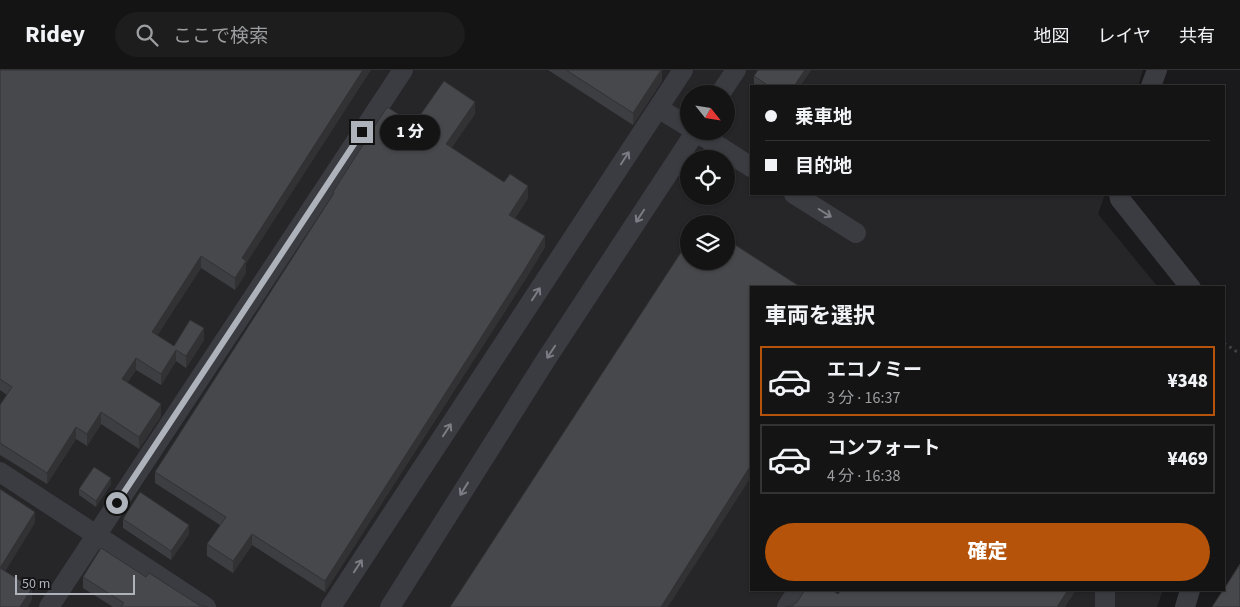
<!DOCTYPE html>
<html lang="ja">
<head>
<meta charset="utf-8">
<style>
	:root { --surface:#141415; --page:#1d1d1e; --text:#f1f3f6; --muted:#9d9ea0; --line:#333334; --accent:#b45309 }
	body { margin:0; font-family:"Source Sans 3","Noto Sans JP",sans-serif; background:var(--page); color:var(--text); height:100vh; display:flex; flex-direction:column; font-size:19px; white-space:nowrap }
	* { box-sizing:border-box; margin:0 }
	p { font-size:16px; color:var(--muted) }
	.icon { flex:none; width:28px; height:28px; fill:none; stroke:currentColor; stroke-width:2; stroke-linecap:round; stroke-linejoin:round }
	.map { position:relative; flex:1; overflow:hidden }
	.panel { position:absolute; left:750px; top:216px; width:475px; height:305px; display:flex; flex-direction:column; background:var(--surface); border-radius:0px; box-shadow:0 1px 4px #0004,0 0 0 1px var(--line) }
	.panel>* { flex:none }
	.hud { position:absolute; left:750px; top:15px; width:475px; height:110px; border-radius:0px; box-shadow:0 1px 4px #0004,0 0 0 1px var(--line); display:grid; align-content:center; height:110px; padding:0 15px; background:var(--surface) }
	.needle { width:32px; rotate:120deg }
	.controls { position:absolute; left:680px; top:15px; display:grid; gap:10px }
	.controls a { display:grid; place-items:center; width:55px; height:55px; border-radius:50%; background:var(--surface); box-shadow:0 1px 4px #0004,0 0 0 1px var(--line); font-size:25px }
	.scale { position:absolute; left:15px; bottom:12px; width:120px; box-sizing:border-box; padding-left:5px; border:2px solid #aeb2ba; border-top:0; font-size:14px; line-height:18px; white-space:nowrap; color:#aeb2ba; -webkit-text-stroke:4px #151517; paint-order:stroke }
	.end { position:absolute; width:22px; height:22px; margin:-11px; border:6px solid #aeb2ba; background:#111; box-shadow:0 0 0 2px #111 }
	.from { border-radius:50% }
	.bubble { position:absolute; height:35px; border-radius:18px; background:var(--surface); box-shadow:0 1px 4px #0004,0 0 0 1px var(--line); font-size:16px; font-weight:800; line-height:35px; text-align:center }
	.hud b { display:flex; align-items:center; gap:18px; height:48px; font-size:19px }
	.hud b+b { border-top:1px solid var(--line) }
	.hud i { width:12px; height:12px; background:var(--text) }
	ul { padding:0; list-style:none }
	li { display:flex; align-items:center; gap:15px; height:70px; margin:0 10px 8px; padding:0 5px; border:2px solid var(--line); border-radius:0px }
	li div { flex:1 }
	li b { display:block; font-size:19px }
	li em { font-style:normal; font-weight:800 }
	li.current { border-color:var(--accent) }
	li>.icon { width:45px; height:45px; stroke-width:1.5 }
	h2 { padding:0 15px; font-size:22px; line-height:60px }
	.primary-button { display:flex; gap:10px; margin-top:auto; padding:10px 15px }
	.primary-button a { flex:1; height:58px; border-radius:30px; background:var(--accent); color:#fff; font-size:20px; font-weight:800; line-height:58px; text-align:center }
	header { display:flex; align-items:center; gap:30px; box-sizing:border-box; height:70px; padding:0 25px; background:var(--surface); border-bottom:1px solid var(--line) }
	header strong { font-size:24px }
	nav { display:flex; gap:28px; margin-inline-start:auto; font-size:18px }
	.search { width:350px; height:45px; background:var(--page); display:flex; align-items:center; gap:12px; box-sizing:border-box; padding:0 18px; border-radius:28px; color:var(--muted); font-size:19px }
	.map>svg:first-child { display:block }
</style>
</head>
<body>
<header>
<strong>Ridey</strong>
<div class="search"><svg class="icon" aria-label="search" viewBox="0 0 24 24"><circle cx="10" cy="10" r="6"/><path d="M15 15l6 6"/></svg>ここで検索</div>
<nav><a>地図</a><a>レイヤ</a><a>共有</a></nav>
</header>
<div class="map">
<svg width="1240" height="537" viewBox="0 0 1240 537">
	<rect width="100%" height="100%" fill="#1a1a1c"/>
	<path fill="#262629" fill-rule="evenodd" d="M 0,0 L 1143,0 L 1138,16 L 751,16 L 751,124 L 1105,124 L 1098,144 L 1158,217 L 751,218 L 751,520 L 1163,520 L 1157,537 L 0,537 ZM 689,24 L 726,24 L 726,61 L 689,61 ZM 689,89 L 726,89 L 726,126 L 689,126 ZM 689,154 L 726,154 L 726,191 L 689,191 Z"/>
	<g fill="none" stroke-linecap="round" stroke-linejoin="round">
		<path stroke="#414347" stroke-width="3" stroke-dasharray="2.5 4" stroke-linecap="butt" d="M 1224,273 L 1240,284"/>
		<path stroke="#3b3c41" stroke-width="20" d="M 1151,16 L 1157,0
			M 720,24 L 736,0
			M 658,38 L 689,57
			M 695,61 L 751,97
			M 794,124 L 856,163
			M 1119,124 L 1120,129 L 1191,218
			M 0,402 L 206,537
			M 49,537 L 403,0
			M 331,537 L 683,0
			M 390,537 L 547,288 L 696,61
			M 787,537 L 798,520
			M 1105,537 L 1105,520
			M 1185,537 L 1190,520"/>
	</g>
	<path fill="#3d3e41" d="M 0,0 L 246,194 L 246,203 L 235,220 L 201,198 L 157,265 L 174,276 L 204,270 L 186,298 L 176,291 L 161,315 L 136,300 L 127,313 L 161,346 L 139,379 L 101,354 L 87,376 L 76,369 L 47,414 L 0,385 L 0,335 L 7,325 L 0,320 Z
		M 548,0 L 662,0 L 662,11 L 633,55 Z
		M 758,0 L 811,0 L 800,16 L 756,16 L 754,15 L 754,6 Z
		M 475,44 L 451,78 L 528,128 L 515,148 L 545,177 L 525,210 L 325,522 L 252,475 L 233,503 L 207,486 L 207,474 L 220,455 L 155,413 L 155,402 L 333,125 L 333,122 L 414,54 Z
		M 111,414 L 96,437 L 79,425 L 79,419 Z
		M 123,449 L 189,464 L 171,490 L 123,458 Z
		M 83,507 L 146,507 L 199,535 L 208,537 L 113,537 L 83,518 Z"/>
	<path fill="#323235" d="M 363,0 L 371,0 L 246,194 L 246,203 L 235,220 L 235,208 L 242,188 Z
		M 662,0 L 662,11 L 633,55 L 633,43 Z
		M 805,0 L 811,0 L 800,16 L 794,16 Z
		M 475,32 L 475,44 L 446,86 L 446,74 Z
		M 528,116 L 528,128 L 509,156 L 509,145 Z
		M 545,166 L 545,177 L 525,210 L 325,522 L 325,511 Z
		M 201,186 L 201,198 L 152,274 L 152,262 Z
		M 204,258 L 204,270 L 186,298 L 186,286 Z
		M 176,280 L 176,291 L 161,315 L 161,304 Z
		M 136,288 L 136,300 L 122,321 L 122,309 Z
		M 161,334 L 161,346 L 139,379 L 139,367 Z
		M 101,342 L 101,354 L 87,376 L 87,364 Z
		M 76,357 L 76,369 L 47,414 L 47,403 Z
		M 751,395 L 751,407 L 668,537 L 661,537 Z
		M 111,408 L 111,414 L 96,437 L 96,431 Z
		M 35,442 L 35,453 L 0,510 L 0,498 Z
		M 189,455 L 189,464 L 171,490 L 171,481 Z
		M 252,464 L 252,475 L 233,503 L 233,491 Z
		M 32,518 L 32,530 L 28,537 L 20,537 Z
		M 1068,520 L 1076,520 L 1065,537 L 1057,537 Z"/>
	<path fill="#47484c" stroke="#323235" d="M 0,0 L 363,0 L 242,188 L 246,191 L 235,208 L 201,186 L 152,262 L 174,276 L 190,250 L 204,258 L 186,286 L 176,280 L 161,304 L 136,288 L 122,309 L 161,334 L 139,367 L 101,342 L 87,364 L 76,357 L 47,403 L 0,373 L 0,335 L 12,317 L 0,309 Z
		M 566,0 L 661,0 L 633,43 Z
		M 758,0 L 805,0 L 794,16 L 769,16 L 754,6 Z
		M 444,11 L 475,32 L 446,74 L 504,112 L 510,104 L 528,116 L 509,145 L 545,166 L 525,199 L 325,511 L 252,464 L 233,491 L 207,474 L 226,447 L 155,402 L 334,123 L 333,122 L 387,37 L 414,54 Z
		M 726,169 L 802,218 L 751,218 L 751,395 L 661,537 L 450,537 L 689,170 L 689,191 L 726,191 Z
		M 94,397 L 111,408 L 96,431 L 79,419 Z
		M 0,419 L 35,442 L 0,498 Z
		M 140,422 L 189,455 L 171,481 L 123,449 Z
		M 101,478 L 146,507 L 149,503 L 199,535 L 208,537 L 121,537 L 124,533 L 83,507 Z
		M 1240,494 L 1240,537 L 1212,537 L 1223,520 L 1224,520 L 1224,519 Z
		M 0,498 L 32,518 L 20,537 L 0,537 Z
		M 805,520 L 832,520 L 838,524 L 841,520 L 1068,520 L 1057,537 L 785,537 L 792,536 L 797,532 Z"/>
	<defs><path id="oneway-shaft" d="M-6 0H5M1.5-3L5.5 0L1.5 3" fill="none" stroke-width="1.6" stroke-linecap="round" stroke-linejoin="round" transform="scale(1.25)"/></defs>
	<g stroke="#7a7d84">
		<use href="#oneway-shaft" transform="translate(625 88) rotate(-57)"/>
		<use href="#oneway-shaft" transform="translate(825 143) rotate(32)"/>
		<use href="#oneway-shaft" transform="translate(640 146) rotate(123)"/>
		<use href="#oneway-shaft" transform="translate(536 224) rotate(-57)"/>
		<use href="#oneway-shaft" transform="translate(551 282) rotate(123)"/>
		<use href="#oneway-shaft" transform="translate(447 360) rotate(-57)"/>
		<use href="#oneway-shaft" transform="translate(464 419) rotate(122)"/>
		<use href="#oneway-shaft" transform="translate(358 496) rotate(-57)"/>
	</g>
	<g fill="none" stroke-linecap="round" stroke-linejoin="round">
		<path stroke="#aeb2ba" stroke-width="6" d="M 117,433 L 362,62"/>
	</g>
</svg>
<div class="controls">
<a><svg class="needle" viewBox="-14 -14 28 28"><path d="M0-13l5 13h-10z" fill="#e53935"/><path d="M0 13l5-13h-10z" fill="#9d9ea0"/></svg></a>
<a><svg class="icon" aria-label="locate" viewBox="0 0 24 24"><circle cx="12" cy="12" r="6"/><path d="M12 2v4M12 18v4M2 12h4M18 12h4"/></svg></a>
<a><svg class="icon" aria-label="layers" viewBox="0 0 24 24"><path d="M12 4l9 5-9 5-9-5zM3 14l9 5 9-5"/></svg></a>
</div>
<div class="scale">50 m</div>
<i class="end from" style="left:117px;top:433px"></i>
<i class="end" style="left:362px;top:62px"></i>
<div class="bubble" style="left:380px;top:45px;width:60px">1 分</div>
<div class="hud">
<b><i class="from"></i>乗車地</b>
<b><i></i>目的地</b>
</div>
<section class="panel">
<h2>車両を選択</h2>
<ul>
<li class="current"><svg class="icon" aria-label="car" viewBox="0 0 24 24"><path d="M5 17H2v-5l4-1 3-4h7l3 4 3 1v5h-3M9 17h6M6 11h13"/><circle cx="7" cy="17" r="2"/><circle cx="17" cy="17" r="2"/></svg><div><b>エコノミー</b><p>3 分 · 16:37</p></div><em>¥348</em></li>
<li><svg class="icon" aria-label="car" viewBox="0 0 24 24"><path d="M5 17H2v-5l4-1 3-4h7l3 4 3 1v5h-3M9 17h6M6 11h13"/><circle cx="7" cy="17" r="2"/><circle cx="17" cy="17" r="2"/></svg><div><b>コンフォート</b><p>4 分 · 16:38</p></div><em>¥469</em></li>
</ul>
<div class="primary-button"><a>確定</a></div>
</section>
</div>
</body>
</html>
